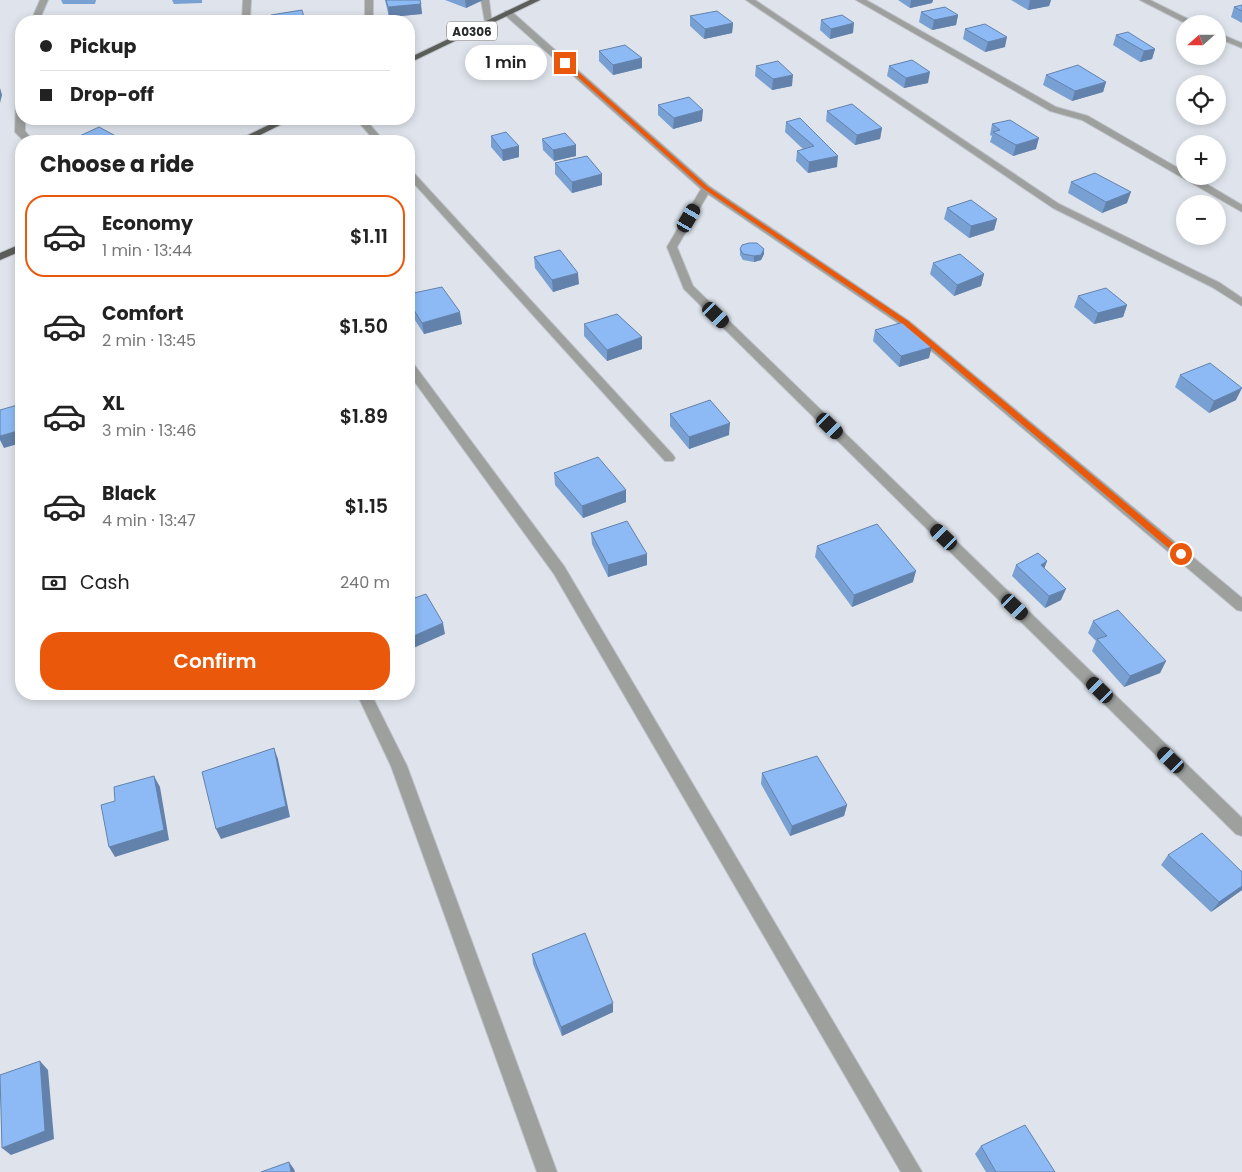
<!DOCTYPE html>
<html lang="en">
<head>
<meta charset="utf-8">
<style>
	:root { --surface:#fff; --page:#f2f2f2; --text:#222; --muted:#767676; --line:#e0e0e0; --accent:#ea580c }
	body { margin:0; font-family:Poppins,sans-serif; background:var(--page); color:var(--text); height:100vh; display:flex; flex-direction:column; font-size:19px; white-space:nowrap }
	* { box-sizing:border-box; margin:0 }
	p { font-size:16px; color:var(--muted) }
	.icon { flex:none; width:28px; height:28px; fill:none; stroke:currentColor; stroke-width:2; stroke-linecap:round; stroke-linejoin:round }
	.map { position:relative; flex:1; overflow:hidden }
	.side { position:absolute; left:15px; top:135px; width:400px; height:565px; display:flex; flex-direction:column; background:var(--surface); border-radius:20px; box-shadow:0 2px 8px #0003 }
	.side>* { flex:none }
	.banner { position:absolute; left:15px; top:15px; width:400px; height:110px; border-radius:20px; box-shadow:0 2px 8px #0003; display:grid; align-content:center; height:110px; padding:0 25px; background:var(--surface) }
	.needle { width:32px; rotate:249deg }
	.tools { position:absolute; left:1176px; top:15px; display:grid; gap:10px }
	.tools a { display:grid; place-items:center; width:50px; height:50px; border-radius:50%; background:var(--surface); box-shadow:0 2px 8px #0003; font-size:25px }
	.end { position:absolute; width:22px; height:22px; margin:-11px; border:6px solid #ea580c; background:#fff; box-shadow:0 0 0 2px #fff }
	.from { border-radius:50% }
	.bubble { position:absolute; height:35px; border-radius:18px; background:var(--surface); box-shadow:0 2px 8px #0003; font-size:16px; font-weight:600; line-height:35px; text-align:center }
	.car { position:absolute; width:15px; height:30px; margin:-15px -8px; border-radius:6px; box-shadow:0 0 4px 1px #0007; background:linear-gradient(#222 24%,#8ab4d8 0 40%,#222 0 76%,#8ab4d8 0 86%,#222 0) }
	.banner b { display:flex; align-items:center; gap:18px; height:48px; font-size:19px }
	.banner b+b { border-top:1px solid var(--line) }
	.banner i { width:12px; height:12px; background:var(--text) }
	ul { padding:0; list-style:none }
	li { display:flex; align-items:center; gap:15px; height:82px; margin:0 10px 8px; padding:0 15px; border:2px solid transparent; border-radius:20px }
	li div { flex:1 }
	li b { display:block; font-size:19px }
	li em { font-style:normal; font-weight:600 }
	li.selected { border-color:var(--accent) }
	li>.icon { width:45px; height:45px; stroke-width:1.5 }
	h2 { padding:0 25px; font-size:22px; line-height:60px }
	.pay { display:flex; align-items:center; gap:12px; height:55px; padding:0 25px; font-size:19px }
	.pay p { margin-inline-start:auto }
	.cta { display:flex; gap:10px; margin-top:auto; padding:10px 25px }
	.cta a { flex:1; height:58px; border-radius:20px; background:var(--accent); color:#fff; font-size:20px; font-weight:600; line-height:58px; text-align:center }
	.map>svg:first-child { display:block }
</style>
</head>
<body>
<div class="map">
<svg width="1242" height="1172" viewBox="0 0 1242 1172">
	<rect width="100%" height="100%" fill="#dfe4ec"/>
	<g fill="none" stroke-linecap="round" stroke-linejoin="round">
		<defs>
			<path id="minor" d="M 40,0 L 48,0 L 39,21 L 31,21 Z
				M 243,0 L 251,0 L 250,21 L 242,21 Z
				M 365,0 L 373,0 L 373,21 L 365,21 Z
				M 481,0 L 489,0 L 492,24 L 485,22 Z
				M 746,0 L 755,0 L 1059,204 L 1220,283 L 1242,298 L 1242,306 L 1212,287 L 1053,208 Z
				M 856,0 L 866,0 L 1056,107 L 1088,116 L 1185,172 L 1185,176 L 1193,176 L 1242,205 L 1242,212 L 1082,120 L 1050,111 Z
				M 1140,0 L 1150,0 L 1198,24 L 1187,24 Z
				M 505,11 L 511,11 L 709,186 L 909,321 L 1242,598 L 1242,611 L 1237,610 L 901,325 L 708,194 L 677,247 L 693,286 L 1242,818 L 1242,836 L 1236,834 L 684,289 L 667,247 L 701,189 L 505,15 Z
				M 1218,33 L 1242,43 L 1242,48 L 1218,38 Z
				M 21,66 L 21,119 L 25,119 L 25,131 L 33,141 L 24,141 L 15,132 L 17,69 Z
				M 356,119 L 365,119 L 384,141 L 375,141 Z
				M 409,170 L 412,171 L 673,455 L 675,458 L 673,461 L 665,461 L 409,178 Z
				M 409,362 L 413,363 L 564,566 L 922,1172 L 901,1172 L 554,574 L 409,374 Z
				M 357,694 L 371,694 L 407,766 L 557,1172 L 537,1172 L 391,766 Z"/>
			<path id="trunk" d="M 530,0 L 540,0 L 409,63 L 409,58 Z
				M 281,119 L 292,119 L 248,141 L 236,141 Z
				M 21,244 L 21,251 L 0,260 L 0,253 Z"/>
		</defs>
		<use href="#minor" stroke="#bec2c9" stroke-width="2"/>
		<use href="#trunk" stroke="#bec2c9" stroke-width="2"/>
		<use href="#minor" fill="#9ea09d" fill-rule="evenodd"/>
		<use href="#trunk" fill="#5b5e58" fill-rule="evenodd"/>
	</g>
	<path fill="#79a0d2" d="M 61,0 L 96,0 L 95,4 L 63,4 Z
		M 172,0 L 202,0 L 202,3 L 174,4 Z
		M 385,0 L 420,0 L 422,14 L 389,17 Z
		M 445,0 L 483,0 L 466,8 Z
		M 898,0 L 933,0 L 932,3 L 910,8 Z
		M 1011,0 L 1051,0 L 1049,6 L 1028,10 Z
		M 1242,5 L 1242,23 L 1231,17 L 1234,7 Z
		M 921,12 L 958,15 L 956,25 L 932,30 L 919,22 Z
		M 690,16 L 733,23 L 732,33 L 704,39 L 690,26 Z
		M 821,20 L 853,33 L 830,39 L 820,30 Z
		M 965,29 L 1005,47 L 985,52 L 963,39 Z
		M 1116,35 L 1155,49 L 1152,59 L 1140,62 L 1113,45 Z
		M 599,51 L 642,58 L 642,68 L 613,75 L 599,61 Z
		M 756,66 L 792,86 L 772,90 L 755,76 Z
		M 889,66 L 928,83 L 904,88 L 887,76 Z
		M 1046,75 L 1106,82 L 1103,92 L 1072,101 L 1043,85 Z
		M 658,105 L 702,121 L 673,129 L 658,115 Z
		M 827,111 L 882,128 L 880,139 L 855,145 L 826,121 Z
		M 800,118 L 837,167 L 808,173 L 796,161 L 797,151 L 803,149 L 785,132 L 786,122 Z
		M 992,124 L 1036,149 L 1013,156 L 990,142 L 992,136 L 990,135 Z
		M 491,136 L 519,146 L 519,157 L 503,161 L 491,147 Z
		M 542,139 L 576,145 L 576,156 L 554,161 L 543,150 Z
		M 555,163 L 602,174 L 602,185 L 572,193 L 555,174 Z
		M 1071,182 L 1127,203 L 1102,213 L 1068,193 Z
		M 947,208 L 997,219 L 994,230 L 969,238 L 944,219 Z
		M 740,249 L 764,254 L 761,260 L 754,262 L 743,260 L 740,255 Z
		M 534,257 L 579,284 L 553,292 L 535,268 Z
		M 933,263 L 984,274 L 981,286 L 954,296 L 930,274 Z
		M 409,294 L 462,324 L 424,334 L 409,311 Z
		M 1078,296 L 1127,305 L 1123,317 L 1094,324 L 1074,307 Z
		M 584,324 L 642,349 L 607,361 L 584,336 Z
		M 875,330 L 929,358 L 899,367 L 873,341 Z
		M 1180,375 L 1236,400 L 1209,413 L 1175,387 Z
		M 670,414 L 729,435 L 689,449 L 670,426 Z
		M 554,473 L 626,490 L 626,502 L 583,518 L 555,485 Z
		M 591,533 L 647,554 L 647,565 L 608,577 L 592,544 Z
		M 817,546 L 913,582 L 852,607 L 815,557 Z
		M 1047,561 L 1044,568 L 1061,600 L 1045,608 L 1012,576 L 1016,565 Z
		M 1093,621 L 1166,661 L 1160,673 L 1124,687 L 1092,651 L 1096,641 L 1088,633 Z
		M 762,773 L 847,805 L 844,816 L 790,836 L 761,784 Z
		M 1168,855 L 1242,890 L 1211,912 L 1161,865 Z
		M 532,954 L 613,1012 L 562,1036 L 533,964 Z
		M 981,1146 L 1055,1172 L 986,1172 L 975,1154 Z"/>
	<path fill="#6382ab" d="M 465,0 L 483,0 L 466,8 Z
		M 911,0 L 933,0 L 932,3 L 910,8 Z
		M 1030,0 L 1051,0 L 1049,6 L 1028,10 Z
		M 421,4 L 422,14 L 389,17 L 388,7 Z
		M 958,15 L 956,25 L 932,30 L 934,20 Z
		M 733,23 L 732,33 L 704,39 L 705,29 Z
		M 854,23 L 853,33 L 830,39 L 831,29 Z
		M 1007,37 L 1005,47 L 985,52 L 988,42 Z
		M 1155,49 L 1152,59 L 1140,62 L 1144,51 Z
		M 642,58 L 642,68 L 613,75 L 613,65 Z
		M 930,72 L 928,83 L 904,88 L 906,78 Z
		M 793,75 L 792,86 L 772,90 L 773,79 Z
		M 1106,82 L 1103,92 L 1072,101 L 1075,91 Z
		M 0,88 L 2,95 L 0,103 Z
		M 703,110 L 702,121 L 673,129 L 674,118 Z
		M 882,128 L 880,139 L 855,145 L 857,135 Z
		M 1039,138 L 1036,149 L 1013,156 L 1016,145 Z
		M 576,145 L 576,156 L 554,161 L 553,150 Z
		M 519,146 L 519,157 L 503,161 L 502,150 Z
		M 838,156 L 837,167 L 808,173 L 809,162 Z
		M 602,174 L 602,185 L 572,193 L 572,182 Z
		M 1131,192 L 1127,203 L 1102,213 L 1106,202 Z
		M 997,219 L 994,230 L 969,238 L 971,226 Z
		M 764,249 L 764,254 L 761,260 L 754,262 L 754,256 Z
		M 578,273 L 579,284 L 553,292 L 552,280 Z
		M 984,274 L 981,286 L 954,296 L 957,285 Z
		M 1127,305 L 1123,317 L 1094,324 L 1098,313 Z
		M 460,312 L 462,324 L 424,334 L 422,323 Z
		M 642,337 L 642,349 L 607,361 L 607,350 Z
		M 932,347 L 929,358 L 899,367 L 901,356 Z
		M 1242,388 L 1236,400 L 1209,413 L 1214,401 Z
		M 730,423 L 729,435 L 689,449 L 689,437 Z
		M 21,430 L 21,443 L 4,448 L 0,440 L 0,436 Z
		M 626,490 L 626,502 L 583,518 L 582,506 Z
		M 647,554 L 647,565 L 608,577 L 608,565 Z
		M 1047,561 L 1043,572 L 1041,565 Z
		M 916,571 L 913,582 L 852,607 L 854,595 Z
		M 1066,589 L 1061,600 L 1045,608 L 1049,596 Z
		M 443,623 L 445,634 L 409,650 L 409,638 Z
		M 1166,661 L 1160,673 L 1124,687 L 1130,676 Z
		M 274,748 L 278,759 L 290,817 L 221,839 L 216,829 Z
		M 154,776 L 160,787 L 169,840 L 115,857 L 109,847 Z
		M 847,805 L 844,816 L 790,836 L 792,826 Z
		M 1242,886 L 1242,890 L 1211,912 L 1219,902 Z
		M 613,1003 L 613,1012 L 562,1036 L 561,1027 Z
		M 40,1061 L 48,1070 L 54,1139 L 11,1155 L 2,1148 Z
		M 289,1162 L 294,1169 L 295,1172 L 291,1172 Z"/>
	<path fill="#8dbaf4" stroke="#6382ab" d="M 386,0 L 420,0 L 421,4 L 388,7 Z
		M 1242,5 L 1242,11 L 1234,7 Z
		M 945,7 L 958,15 L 934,20 L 921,12 Z
		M 302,10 L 305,21 L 271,21 L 271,15 Z
		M 717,11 L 733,23 L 705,29 L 690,16 Z
		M 842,15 L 854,23 L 831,29 L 821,20 Z
		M 985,24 L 1007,37 L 988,42 L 965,29 Z
		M 1128,32 L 1155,49 L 1144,51 L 1116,35 Z
		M 625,45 L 642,58 L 613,65 L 599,51 Z
		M 912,60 L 930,72 L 906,78 L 889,66 Z
		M 778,61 L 793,75 L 773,79 L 756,66 Z
		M 1078,65 L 1106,82 L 1075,91 L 1046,75 Z
		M 689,97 L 703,110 L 674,118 L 658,105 Z
		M 852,104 L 882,128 L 857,135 L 827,111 Z
		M 800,118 L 838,156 L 809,162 L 797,151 L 814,146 L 786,122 Z
		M 1010,120 L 1039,138 L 1016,145 L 993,132 L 1000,130 L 992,124 Z
		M 99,127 L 125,141 L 73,141 L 71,140 Z
		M 506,132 L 519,146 L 502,150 L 491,136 Z
		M 565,133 L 576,145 L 553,150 L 542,139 Z
		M 587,156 L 602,174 L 572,182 L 555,163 Z
		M 1095,173 L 1131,192 L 1106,202 L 1071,182 Z
		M 971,200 L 997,219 L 971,226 L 947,208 Z
		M 749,243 L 757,243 L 764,249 L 761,255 L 754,256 L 743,254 L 740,249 L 742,245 Z
		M 560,250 L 578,273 L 552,280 L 534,257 Z
		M 960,254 L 984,274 L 957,285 L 933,263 Z
		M 442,287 L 460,312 L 422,323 L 409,302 L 409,294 Z
		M 1106,288 L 1127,305 L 1098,313 L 1078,296 Z
		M 617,314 L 642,337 L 607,350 L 584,324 Z
		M 904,322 L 932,347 L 901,356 L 875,330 Z
		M 1210,363 L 1242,388 L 1214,401 L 1180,375 Z
		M 710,400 L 730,423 L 689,437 L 670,414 Z
		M 21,404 L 21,430 L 0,436 L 0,410 Z
		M 598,457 L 626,490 L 582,506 L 554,473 Z
		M 627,521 L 647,554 L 608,565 L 591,533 Z
		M 877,524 L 916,571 L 854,595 L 817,546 Z
		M 1038,553 L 1047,561 L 1041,565 L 1066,589 L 1049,596 L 1016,565 Z
		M 426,594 L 443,623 L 409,638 L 409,600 Z
		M 1118,610 L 1166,661 L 1130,676 L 1097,639 L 1107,636 L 1093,621 Z
		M 274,748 L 286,806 L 216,829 L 202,772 Z
		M 817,756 L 847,805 L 792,826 L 762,773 Z
		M 154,776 L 164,830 L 109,847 L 101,805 L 115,801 L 114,787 Z
		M 1202,833 L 1242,872 L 1242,886 L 1219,902 L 1168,855 Z
		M 585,933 L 613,1003 L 561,1027 L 532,954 Z
		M 40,1061 L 45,1131 L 2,1148 L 0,1075 Z
		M 1025,1125 L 1055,1172 L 996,1172 L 981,1146 Z
		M 289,1162 L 291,1172 L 261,1172 Z"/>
	<path fill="#ea580c" d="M 563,62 L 567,62 L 708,187 L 908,321 L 1184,552 L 1184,556 L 1178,556 L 903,324 L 704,189 L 563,64 Z"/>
	<g text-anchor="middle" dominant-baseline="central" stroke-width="4" stroke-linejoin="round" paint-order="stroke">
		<rect fill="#fff" stroke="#68696b" stroke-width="1" x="447" y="21.5" width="50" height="19" rx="4"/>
		<g font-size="12" font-weight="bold" fill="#27292b">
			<text x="472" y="31">A0306</text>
		</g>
	</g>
</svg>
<div class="tools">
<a><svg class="needle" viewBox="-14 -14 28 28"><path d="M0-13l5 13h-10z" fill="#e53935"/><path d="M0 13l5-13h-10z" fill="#767676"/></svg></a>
<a><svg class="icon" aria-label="locate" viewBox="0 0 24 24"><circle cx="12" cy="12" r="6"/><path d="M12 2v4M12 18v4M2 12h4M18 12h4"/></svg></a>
<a>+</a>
<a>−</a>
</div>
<i class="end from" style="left:1181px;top:554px"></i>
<i class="end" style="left:565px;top:63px"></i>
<div class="bubble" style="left:465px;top:45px;width:82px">1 min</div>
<i class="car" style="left:689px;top:218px;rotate:30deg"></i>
<i class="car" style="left:716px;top:315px;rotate:134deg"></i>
<i class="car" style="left:830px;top:426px;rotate:134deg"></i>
<i class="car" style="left:944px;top:537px;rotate:314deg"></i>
<i class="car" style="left:1015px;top:607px;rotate:134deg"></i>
<i class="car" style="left:1100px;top:690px;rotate:314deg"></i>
<i class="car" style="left:1171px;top:760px;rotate:314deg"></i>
<div class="banner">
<b><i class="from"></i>Pickup</b>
<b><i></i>Drop-off</b>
</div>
<section class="side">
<h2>Choose a ride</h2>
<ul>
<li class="selected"><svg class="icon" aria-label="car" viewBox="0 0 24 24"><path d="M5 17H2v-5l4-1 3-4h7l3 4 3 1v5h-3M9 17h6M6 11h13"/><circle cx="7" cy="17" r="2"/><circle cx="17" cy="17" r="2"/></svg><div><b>Economy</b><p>1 min · 13:44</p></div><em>$1.11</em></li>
<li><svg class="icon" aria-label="car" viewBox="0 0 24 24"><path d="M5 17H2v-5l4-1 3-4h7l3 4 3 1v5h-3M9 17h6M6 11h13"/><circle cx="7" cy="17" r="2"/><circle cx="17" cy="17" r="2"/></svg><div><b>Comfort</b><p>2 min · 13:45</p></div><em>$1.50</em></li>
<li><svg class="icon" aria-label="car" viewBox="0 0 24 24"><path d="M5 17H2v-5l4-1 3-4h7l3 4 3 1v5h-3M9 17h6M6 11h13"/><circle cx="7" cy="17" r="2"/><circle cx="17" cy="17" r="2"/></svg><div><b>XL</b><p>3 min · 13:46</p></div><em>$1.89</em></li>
<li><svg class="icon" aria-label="car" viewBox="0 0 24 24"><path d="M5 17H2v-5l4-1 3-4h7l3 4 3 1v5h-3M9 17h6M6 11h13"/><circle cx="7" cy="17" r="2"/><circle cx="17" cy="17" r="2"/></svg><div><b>Black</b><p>4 min · 13:47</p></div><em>$1.15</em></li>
</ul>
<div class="pay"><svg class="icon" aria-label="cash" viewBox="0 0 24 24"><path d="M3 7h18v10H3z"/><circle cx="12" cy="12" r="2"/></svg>Cash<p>240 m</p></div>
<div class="cta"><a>Confirm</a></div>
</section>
</div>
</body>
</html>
